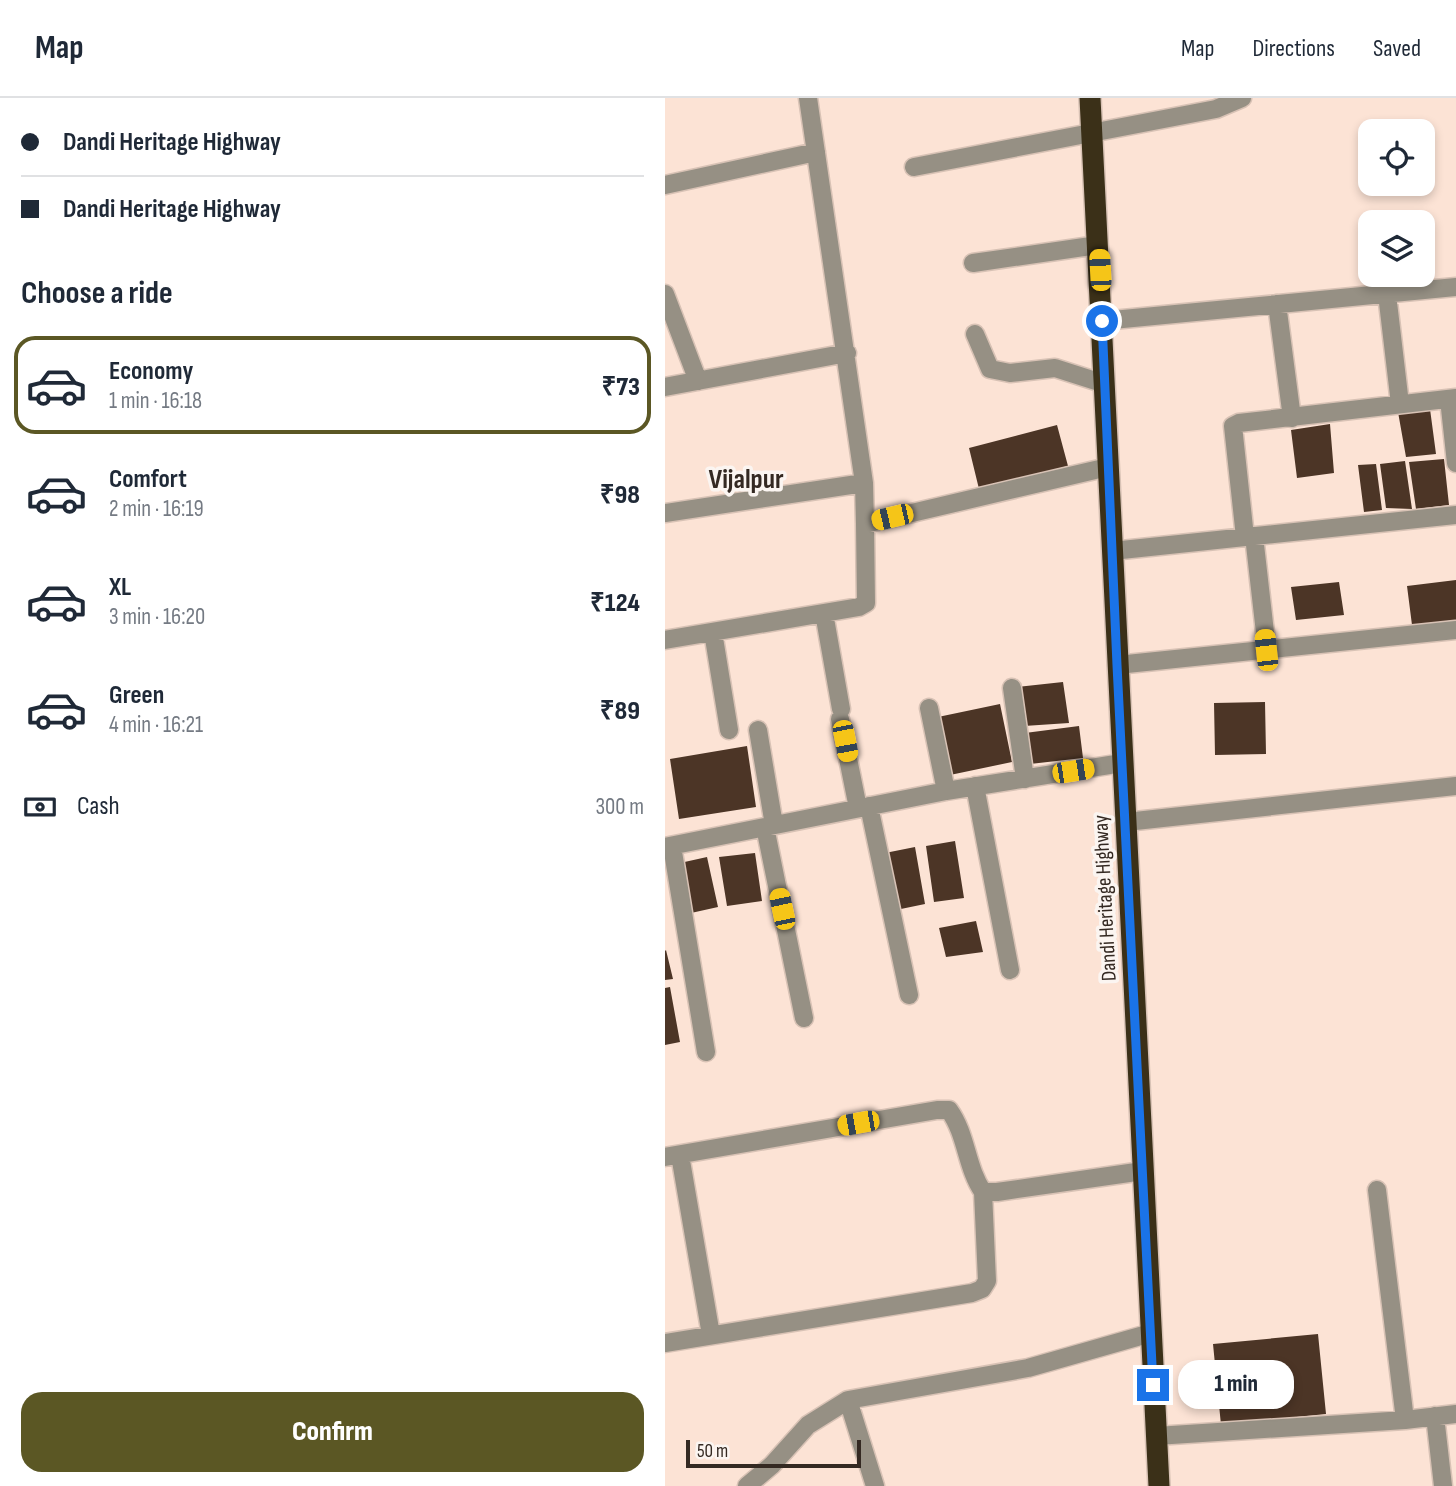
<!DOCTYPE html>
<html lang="en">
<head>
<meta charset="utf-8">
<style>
	:root { --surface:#fff; --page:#f2f2f3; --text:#1f2937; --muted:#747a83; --line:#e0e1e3; --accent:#5b5724 }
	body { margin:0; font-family:"Sofia Sans Condensed",sans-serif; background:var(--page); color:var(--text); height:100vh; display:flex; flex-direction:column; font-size:26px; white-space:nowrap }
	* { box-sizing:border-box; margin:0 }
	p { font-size:23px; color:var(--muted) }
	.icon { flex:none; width:38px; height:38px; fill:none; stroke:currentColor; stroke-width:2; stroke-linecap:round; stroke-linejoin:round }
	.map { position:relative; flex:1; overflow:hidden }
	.panel { display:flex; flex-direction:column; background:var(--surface); width:665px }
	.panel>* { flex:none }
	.top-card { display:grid; align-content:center; height:154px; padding:0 21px; background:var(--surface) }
	.tools { position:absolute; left:693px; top:21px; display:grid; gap:14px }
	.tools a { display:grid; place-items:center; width:77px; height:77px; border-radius:14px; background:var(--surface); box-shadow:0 4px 10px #0003; font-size:35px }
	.scale { position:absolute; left:21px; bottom:18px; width:175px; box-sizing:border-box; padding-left:7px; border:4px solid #342922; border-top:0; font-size:19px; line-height:24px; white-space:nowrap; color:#342922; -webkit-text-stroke:5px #fbf5f1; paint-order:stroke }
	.end { position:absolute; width:32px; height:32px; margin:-16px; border:9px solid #1a73e8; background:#fff; box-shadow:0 0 0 4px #fff }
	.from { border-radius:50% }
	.bubble { position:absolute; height:49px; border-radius:21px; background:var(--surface); box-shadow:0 4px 10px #0003; font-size:23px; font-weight:800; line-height:49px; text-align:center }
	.car { position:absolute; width:21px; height:42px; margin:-21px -10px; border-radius:9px; box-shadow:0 0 5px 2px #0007; background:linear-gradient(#f5c518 24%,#345 0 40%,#f5c518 0 76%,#345 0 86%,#f5c518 0) }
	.top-card b { display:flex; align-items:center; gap:24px; height:66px; font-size:26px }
	.top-card b+b { border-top:2px solid var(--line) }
	.top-card i { width:18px; height:18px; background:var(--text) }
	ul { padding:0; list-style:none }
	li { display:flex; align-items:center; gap:21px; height:98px; margin:0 14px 10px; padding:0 7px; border:4px solid transparent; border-radius:21px }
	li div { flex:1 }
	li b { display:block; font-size:26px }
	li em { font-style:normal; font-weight:800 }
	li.current { border-color:var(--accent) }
	li>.icon { width:63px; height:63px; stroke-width:1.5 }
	h2 { padding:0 21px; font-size:32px; line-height:84px }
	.pay { display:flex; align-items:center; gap:18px; height:77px; padding:0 21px; font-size:26px }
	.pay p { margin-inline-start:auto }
	.primary-button { display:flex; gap:14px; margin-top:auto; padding:14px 21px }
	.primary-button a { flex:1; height:80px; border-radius:21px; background:var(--accent); color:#fff; font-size:28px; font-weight:800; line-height:80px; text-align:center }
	header { display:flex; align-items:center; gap:42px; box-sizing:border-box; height:98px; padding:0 35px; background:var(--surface); border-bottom:2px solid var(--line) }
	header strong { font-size:33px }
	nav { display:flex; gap:38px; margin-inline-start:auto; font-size:24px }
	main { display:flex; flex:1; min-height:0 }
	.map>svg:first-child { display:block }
</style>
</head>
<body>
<header>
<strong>Map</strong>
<nav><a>Map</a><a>Directions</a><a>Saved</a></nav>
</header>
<main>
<section class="panel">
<div class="top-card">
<b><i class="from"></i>Dandi Heritage Highway</b>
<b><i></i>Dandi Heritage Highway</b>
</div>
<h2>Choose a ride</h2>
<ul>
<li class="current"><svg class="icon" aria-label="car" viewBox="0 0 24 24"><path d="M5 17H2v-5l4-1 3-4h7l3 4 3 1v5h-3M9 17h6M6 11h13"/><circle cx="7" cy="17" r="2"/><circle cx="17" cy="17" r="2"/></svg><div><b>Economy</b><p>1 min · 16:18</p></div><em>₹73</em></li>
<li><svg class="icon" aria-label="car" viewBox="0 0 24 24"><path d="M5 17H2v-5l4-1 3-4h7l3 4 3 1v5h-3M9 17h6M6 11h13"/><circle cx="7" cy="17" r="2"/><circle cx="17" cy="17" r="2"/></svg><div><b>Comfort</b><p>2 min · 16:19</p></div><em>₹98</em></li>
<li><svg class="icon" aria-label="car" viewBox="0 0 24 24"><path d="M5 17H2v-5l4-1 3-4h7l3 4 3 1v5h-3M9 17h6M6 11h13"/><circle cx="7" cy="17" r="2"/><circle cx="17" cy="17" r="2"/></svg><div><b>XL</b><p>3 min · 16:20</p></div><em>₹124</em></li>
<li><svg class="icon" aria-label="car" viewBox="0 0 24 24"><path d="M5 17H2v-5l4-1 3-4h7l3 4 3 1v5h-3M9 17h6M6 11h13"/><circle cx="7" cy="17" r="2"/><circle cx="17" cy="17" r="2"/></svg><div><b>Green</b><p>4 min · 16:21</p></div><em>₹89</em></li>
</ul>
<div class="pay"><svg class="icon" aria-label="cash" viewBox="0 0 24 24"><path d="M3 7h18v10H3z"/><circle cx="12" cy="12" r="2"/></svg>Cash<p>300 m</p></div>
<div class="primary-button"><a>Confirm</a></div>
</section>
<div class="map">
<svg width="791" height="1388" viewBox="0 0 791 1388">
	<rect width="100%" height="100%" fill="#fce3d5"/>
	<path fill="#4c3526" d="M 765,311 L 771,356 L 741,359 L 733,314 Z
		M 665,326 L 669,375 L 632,380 L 626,332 Z
		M 392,327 L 403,368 L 314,391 L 304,350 Z
		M 779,361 L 784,407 L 751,411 L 744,364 Z
		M 740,363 L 747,411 L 721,410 L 715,366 Z
		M 711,366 L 717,412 L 699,414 L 693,367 Z
		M 791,482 L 791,522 L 747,527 L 742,488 Z
		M 674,484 L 679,517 L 631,522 L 626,489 Z
		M 398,584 L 404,625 L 359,628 L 352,589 Z
		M 600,604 L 601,656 L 550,657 L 549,605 Z
		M 335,606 L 347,664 L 285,677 L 273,619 Z
		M 414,628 L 418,660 L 365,666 L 360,635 Z
		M 82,648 L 91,709 L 14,721 L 5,661 Z
		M 290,743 L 299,800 L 269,804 L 261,748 Z
		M 250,749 L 260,806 L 231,812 L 220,755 Z
		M 90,755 L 97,803 L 62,808 L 54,759 Z
		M 42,759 L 53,809 L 26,815 L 15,765 Z
		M 311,823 L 318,854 L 281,859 L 274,830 Z
		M 1,852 L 8,881 L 0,882 L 0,853 Z
		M 5,889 L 15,944 L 0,947 L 0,890 Z
		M 653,1236 L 661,1316 L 556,1327 L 548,1246 Z"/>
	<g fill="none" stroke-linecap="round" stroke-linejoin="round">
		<defs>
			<path id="minor" d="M 143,0 L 199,385
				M 249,69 L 551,11 L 577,0
				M 0,87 L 151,54
				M 308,165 L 433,147
				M 0,196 L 33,283
				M 722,196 L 735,306
				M 612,206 L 627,320
				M 437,223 L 791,189
				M 310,236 L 325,271 L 345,275 L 390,270 L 440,286
				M 0,289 L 182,255
				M 784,301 L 791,365
				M 0,415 L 199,385 L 200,426 L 443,369
				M 589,438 L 602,552
				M 580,439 L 568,328 L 574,325 L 791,300
				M 447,453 L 791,417
				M 159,515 L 176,611
				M 48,534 L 64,632
				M 0,542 L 194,509 L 201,505 L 200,426
				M 452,567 L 791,532
				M 347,590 L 360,681
				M 264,610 L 281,693
				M 175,621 L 193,710
				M 93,632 L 109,727
				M 310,688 L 345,872
				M 204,708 L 244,897
				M 461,724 L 791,688
				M 100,729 L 139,920
				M 7,748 L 41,954
				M 0,749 L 281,693 L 457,665
				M 15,1057 L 46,1237
				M 0,1059 L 272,1012 L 284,1012 C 302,1037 301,1069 318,1094 L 332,1094 L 478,1073
				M 712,1092 L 740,1322
				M 0,1245 L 307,1195 L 317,1191 L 322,1183 L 318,1094
				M 183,1302 L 210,1388
				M 770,1318 L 778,1388
				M 491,1338 L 740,1322 L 791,1316
				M 82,1388 L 107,1367 L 143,1327 L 183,1302 L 363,1270 L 486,1235"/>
			<path id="highway" d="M 425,0 L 494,1388"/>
		</defs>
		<use href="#minor" stroke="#d8c2b5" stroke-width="21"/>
		<use href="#highway" stroke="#d8c2b5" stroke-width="24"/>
		<use href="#minor" stroke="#969084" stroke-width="18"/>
		<use href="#highway" stroke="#3b3018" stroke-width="21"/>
	</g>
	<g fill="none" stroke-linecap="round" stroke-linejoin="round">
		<path stroke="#1a73e8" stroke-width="9" d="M 437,223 L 452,567 L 488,1287"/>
	</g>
	<g text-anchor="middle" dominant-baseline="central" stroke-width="7" stroke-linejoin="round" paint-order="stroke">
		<g font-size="21" fill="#342922" stroke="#fbf5f1">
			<text transform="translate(440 800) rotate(-93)">Dandi Heritage Highway</text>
		</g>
		<g font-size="28" font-weight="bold" fill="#342922" stroke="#fbf5f1">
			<text x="81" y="381">Vijalpur</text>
		</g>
	</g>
</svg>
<div class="tools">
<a><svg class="icon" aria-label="locate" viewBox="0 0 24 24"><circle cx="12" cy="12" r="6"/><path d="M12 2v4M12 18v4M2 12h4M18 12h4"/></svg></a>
<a><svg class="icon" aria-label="layers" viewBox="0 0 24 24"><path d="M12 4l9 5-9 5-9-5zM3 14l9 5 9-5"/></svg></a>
</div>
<div class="scale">50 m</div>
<i class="end from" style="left:437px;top:223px"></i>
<i class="end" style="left:488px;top:1287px"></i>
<div class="bubble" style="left:513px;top:1262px;width:116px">1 min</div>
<i class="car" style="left:435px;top:172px;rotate:357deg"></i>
<i class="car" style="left:227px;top:419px;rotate:257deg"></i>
<i class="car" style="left:601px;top:552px;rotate:354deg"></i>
<i class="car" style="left:180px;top:643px;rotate:169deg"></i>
<i class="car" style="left:408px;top:673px;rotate:81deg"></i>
<i class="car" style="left:117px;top:811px;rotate:348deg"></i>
<i class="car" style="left:193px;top:1025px;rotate:260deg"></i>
</div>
</main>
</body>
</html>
